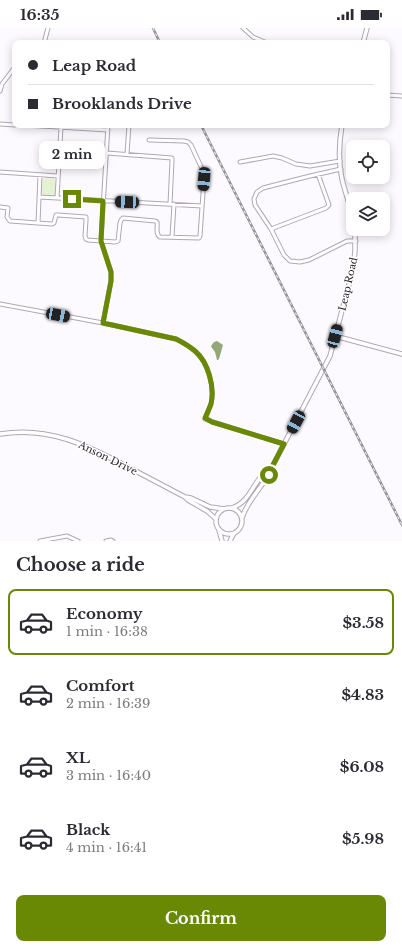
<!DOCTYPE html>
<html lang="en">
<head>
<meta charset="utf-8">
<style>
	:root { --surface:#fff; --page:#f7f7f7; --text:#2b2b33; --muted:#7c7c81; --line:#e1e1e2; --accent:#698904 }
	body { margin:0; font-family:"Libre Baskerville",serif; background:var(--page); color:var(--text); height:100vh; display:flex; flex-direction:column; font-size:15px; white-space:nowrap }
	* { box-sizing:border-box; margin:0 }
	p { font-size:13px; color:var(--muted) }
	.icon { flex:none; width:22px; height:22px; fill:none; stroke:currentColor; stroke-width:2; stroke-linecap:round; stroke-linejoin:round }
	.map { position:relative; height:513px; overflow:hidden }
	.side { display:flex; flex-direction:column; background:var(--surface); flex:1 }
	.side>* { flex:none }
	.banner { position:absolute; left:12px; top:12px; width:378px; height:88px; border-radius:8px; box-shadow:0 2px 10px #0003; display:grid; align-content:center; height:88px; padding:0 16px; background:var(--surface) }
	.fabs { position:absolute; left:346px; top:112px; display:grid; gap:8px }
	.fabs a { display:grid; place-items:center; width:44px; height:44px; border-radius:8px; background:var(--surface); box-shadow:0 2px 10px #0003; font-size:20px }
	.end { position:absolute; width:18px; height:18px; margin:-9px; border:5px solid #698904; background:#fff; box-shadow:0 0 0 2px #fff }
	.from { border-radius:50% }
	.bubble { position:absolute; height:28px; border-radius:8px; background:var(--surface); box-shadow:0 2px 10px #0003; font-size:13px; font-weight:800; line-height:28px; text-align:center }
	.car { position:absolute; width:12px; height:24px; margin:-12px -6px; border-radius:5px; box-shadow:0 0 3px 1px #0007; background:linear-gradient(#222 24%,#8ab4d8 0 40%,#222 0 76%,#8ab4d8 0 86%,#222 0) }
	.banner b { display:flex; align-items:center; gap:14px; height:38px; font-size:15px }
	.banner b+b { border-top:1px solid var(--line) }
	.banner i { width:10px; height:10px; background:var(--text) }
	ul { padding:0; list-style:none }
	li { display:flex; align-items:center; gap:12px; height:66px; margin:0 8px 6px; padding:0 8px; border:2px solid transparent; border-radius:8px }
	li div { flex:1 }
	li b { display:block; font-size:15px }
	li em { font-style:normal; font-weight:800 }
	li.selected { border-color:var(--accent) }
	li>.icon { width:36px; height:36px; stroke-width:1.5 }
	h2 { padding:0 16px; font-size:18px; line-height:48px }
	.action { display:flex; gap:8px; margin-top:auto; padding:8px 16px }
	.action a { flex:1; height:46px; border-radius:8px; background:var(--accent); color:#fff; font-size:16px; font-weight:800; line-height:46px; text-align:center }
	.status { display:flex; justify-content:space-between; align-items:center; height:28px; padding:0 20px; background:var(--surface); direction:ltr }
	.status svg { height:11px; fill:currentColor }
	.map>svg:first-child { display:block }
</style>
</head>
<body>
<div class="status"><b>16:35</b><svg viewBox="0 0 49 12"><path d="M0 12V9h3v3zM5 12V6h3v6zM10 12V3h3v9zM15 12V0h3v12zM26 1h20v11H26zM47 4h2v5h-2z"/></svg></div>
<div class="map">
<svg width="402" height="513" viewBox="0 0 402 513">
	<rect width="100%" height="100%" fill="#fcfafe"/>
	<path fill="#e5f1d3" d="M 47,150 L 54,151 L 55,152 L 55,166 L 53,168 L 44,168 L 41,165 L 42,153 L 43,151 Z"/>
	<path fill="#95a679" d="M 217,313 L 223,317 L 219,331 L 218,332 L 217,332 L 215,324 L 212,320 L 211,318 L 214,314 Z"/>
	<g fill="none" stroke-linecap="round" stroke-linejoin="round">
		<defs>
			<path id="minor" d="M 243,0 L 253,9 L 267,15
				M 44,15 L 48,0
				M 0,63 L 2,56 L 15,39
				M 387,67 L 402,68
				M 0,96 L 15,97
				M 24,97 L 108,102
				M 107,125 L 172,130 L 172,133 L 170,176
				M 127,126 L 129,97
				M 240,134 L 273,128 L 282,130 L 296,136 L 310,138 L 340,133
				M 341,141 L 310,148 L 263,160 L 257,164 L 254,171 L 255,177 L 271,201 L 284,227 L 290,233 L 300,234 L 309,232 L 347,213 L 356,213
				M 0,144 L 58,148
				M 39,169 L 202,178
				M 57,170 L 61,99
				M 0,179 L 8,180 L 7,189 L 10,193 L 52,196 L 54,195 L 56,187 L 58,187 L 86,189 L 86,192 L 85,208 L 86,211 L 88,212 L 115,214 L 118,213 L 120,195 L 121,192 L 123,190 L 155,193 L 157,194 C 158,199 155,206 160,209 L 199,210 L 200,208 L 204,151 L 204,145 L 191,117 L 188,114 L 184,113 L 149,112
				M 38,195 L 40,147
				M 271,201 L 326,180 L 329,177 L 318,146
				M 172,209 L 174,176
				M 0,276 L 103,295 L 176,311 C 182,314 189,318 195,323 C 208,334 215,359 211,376 C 209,381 207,386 205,391 L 213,394 L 284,416
				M 103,295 L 111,253 L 111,244 L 101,213 L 108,97
				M 40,513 L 67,508 L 78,513
				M 106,513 L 111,512 L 113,513"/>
			<path id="tertiary" d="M 363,15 L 367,0
				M 342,97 C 339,115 338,133 342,151 C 345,164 350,177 353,191
				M 335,308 L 402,326
				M 0,406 C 48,398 87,417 128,439 C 147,449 166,459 185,469 L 191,470 L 210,479 L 224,481
				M 185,469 L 188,472 L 207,483 L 216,491
				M 232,480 C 249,474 252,458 263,446 C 265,444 268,442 271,440
				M216 493a13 13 0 1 1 26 0a13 13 0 1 1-26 0Z
				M 242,490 C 248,470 265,458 272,439 L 317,353 L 330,328 L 353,241 L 355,223 L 355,201
				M 219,502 L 222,513
				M 230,513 L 234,505"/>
		</defs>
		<use href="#minor" stroke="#b0a6b8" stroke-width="5"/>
		<use href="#tertiary" stroke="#b0a6b8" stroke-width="5.5"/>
		<use href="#minor" stroke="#fff" stroke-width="3"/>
		<use href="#tertiary" stroke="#fff" stroke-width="3.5"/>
		<defs>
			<path id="rail" d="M 153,0 L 160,15
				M 201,97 L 402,497"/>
		</defs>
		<use href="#rail" stroke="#949197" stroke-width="2.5"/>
		<use href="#rail" stroke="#fff" stroke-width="1" stroke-dasharray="3" stroke-linecap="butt"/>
	</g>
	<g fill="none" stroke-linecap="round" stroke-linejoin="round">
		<path stroke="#698904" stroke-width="5" d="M 72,171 L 103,173 L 101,213 L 111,244 L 111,253 L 103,295 L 176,311 C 182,314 189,318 195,323 C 208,334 215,359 211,376 C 209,381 207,386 205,390 L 212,394 L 284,416 L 272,439 L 269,447"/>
	</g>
	<g text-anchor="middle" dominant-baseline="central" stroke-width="3" stroke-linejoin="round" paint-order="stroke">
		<g font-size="10" fill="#231f26" stroke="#fff">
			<text transform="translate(348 256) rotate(-77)">Leap Road</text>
			<text transform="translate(108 430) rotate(26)">Anson Drive</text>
		</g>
	</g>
</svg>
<div class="fabs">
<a><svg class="icon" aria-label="locate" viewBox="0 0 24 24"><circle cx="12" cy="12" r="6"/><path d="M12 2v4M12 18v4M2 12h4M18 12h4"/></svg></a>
<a><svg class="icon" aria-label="layers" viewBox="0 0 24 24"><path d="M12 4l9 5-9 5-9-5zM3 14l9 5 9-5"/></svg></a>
</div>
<i class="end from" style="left:269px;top:447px"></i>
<i class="end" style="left:72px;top:171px"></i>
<div class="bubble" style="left:39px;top:113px;width:66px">2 min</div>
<i class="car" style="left:204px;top:151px;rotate:185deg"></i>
<i class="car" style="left:127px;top:174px;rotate:272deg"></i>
<i class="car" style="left:58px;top:287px;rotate:101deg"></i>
<i class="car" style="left:335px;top:308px;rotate:15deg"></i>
<i class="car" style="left:296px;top:394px;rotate:208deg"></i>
<div class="banner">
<b><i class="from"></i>Leap Road</b>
<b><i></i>Brooklands Drive</b>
</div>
</div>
<section class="side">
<h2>Choose a ride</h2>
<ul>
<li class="selected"><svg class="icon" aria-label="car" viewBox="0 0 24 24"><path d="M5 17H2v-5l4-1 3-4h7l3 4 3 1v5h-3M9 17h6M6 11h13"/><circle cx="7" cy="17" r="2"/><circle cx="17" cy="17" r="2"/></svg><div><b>Economy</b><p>1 min · 16:38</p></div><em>$3.58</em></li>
<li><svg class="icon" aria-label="car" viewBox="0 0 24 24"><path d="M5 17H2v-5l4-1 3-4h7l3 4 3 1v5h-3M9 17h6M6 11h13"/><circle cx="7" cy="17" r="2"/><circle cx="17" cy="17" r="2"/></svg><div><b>Comfort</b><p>2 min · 16:39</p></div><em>$4.83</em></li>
<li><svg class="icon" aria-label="car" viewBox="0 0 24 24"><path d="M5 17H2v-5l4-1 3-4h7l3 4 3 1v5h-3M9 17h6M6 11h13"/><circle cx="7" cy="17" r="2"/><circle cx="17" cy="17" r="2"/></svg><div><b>XL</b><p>3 min · 16:40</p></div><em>$6.08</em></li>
<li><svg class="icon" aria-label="car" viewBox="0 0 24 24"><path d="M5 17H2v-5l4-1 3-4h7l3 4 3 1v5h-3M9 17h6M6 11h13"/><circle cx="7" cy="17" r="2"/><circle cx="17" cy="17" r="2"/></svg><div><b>Black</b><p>4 min · 16:41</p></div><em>$5.98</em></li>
</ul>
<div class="action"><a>Confirm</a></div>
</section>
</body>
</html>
